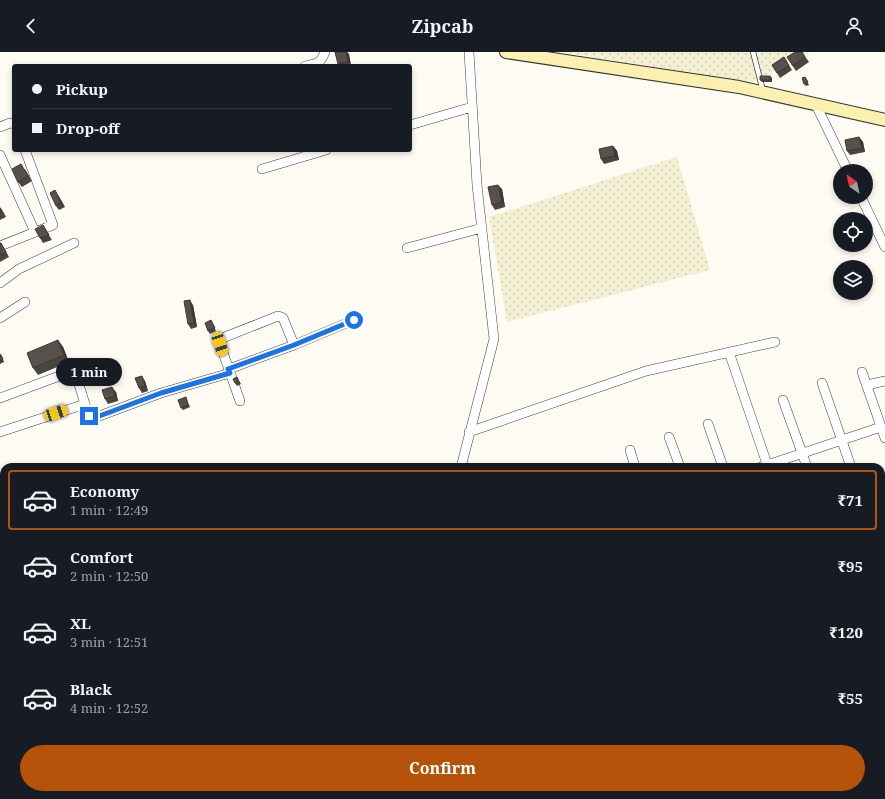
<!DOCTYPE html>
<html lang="en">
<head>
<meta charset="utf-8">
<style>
	:root { --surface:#171b24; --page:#20242c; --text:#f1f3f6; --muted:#9ea1a6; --line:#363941; --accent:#b45309 }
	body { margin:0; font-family:"Noto Serif",serif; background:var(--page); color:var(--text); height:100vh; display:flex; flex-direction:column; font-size:15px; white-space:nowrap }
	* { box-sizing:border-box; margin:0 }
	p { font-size:13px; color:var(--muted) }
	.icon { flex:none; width:22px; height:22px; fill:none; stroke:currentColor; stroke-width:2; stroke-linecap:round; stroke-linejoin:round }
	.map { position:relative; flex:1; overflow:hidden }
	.panel { position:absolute; left:0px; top:411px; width:885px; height:336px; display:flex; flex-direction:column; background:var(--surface); border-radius:12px 12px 0 0; box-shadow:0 2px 6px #0003 }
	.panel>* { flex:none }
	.top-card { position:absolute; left:12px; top:12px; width:400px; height:88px; border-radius:4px; box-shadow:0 2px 6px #0003; display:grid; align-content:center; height:88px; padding:0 20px; background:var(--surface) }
	.needle { width:26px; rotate:326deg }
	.buttons { position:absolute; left:833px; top:112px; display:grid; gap:8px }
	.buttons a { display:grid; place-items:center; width:40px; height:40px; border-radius:50%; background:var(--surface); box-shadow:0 2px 6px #0003; font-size:20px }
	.end { position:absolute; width:18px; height:18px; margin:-9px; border:5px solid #1a73e8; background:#fff; box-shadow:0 0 0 2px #fff }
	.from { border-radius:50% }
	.bubble { position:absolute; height:28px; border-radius:14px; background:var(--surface); box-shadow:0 2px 6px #0003; font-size:13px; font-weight:700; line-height:28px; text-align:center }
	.car { position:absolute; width:12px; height:24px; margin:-12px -6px; border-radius:5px; box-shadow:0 0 3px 1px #0007; background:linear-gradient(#f5c518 24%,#345 0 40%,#f5c518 0 76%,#345 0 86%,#f5c518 0) }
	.top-card b { display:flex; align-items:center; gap:14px; height:38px; font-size:15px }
	.top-card b+b { border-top:1px solid var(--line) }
	.top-card i { width:10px; height:10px; background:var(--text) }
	ul { padding:7px 0 0; list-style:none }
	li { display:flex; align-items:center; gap:12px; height:60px; margin:0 8px 6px; padding:0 12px; border:2px solid transparent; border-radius:4px }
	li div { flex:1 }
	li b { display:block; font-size:15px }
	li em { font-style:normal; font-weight:700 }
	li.selected { border-color:var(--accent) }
	li>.icon { width:36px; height:36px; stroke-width:1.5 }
	.action { display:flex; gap:8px; margin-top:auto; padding:8px 20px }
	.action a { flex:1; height:46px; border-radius:24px; background:var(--accent); color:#fff; font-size:16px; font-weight:700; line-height:46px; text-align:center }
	header { display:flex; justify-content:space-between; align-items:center; height:52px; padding:0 20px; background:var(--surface); font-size:18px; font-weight:700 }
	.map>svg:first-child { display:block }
</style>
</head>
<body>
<header><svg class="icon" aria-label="back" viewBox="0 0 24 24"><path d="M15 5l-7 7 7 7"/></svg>Zipcab<svg class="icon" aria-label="person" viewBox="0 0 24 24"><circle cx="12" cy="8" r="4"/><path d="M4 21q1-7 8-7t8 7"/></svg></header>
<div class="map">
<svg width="885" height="747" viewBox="0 0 885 747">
	<defs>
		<pattern id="farmland-dots" width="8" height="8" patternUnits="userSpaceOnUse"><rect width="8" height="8" fill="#f3efd2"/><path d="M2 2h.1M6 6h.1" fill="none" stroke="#cfccb3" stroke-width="1.8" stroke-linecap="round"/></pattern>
	</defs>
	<rect width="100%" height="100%" fill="#fefbf2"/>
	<path fill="url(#farmland-dots)" d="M 559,0 L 811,0 L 753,30 Z
		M 677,105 L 710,218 L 507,270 L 489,165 Z"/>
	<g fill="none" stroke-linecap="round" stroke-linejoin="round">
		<defs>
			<path id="service" d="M 753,0 L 763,39
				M 682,747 L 682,743"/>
			<path id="minor" d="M 305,14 C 318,11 320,12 325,0
				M 816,53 L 848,119
				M 410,73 L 472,55
				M 0,75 L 10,71 L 14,72
				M 0,103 L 35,180
				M 262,117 L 326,98
				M 861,145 L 885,195
				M 0,194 L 53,173 L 25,98
				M 407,196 L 482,176
				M 0,231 L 19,217 L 74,191
				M 0,266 L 25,250
				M 729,300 L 768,415
				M 229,317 L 294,293 L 354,268
				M 862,320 L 885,386
				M 822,331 L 851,415
				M 867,333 L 885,329
				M 0,346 L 70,320 L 74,320 L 76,323 L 85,352 L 0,380
				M 783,348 L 807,415
				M 240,349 L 220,292 L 221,288 L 225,285 L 278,264 L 283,266 L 294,293
				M 85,352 L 89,364 L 94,366 L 161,341 L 230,321
				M 708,372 L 723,415
				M 469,380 L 646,319 L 775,290
				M 669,385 L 680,415
				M 630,398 L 635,415
				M 461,415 L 494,287 L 477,133 L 469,0
				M 761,415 L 881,375
				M 0,486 L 4,485
				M 0,654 L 4,653
				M 0,712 L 4,711
				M 736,743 L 740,747
				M 798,747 L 805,743"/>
			<path id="secondary" d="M 506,0 L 739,35 L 885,68"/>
		</defs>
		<use href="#service" stroke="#424242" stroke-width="6"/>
		<use href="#minor" stroke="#424242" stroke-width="10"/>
		<use href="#secondary" stroke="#313131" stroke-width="14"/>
		<use href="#service" stroke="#fff" stroke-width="4.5"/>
		<use href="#minor" stroke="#fff" stroke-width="9"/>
		<use href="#secondary" stroke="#fbf0b0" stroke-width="12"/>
	</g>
	<path fill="#4b4541" d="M 335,0 L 347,0 L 349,2 L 351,14 L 339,14 L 338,12 Z
		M 802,0 L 809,10 L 796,19 L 787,5 Z
		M 784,5 L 792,18 L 780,26 L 772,13 Z
		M 805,25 L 809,33 L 806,34 L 804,32 Z
		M 772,26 L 772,30 L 762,30 L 760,28 Z
		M 859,85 L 863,90 L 865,100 L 850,103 L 847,99 Z
		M 613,94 L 617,99 L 619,108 L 604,112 L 601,107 Z
		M 25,117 L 32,129 L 22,135 L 18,130 Z
		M 502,137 L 505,155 L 495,158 L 492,153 Z
		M 58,143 L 65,155 L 59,158 L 56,154 Z
		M 0,155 L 6,165 L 0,168 Z
		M 43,173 L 52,188 L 43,191 L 40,186 Z
		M 0,191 L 1,191 L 4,196 L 9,205 L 0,210 Z
		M 193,253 L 197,275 L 191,277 L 188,272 Z
		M 211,268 L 216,279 L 210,282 L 208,279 Z
		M 58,288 L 63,295 L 69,310 L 38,323 L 33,316 Z
		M 0,302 L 2,304 L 4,310 L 0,312 Z
		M 237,325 L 241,332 L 237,334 L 235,331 Z
		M 145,329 L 148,339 L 142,341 L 139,336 Z
		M 116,340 L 118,349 L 108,352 L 105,347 Z
		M 186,345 L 187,348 L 190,355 L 183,358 L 181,356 Z
		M 711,743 L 720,743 L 721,744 L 716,747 L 714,747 Z
		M 811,743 L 822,743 L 816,747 L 814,747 Z"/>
	<path fill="#3d3835" d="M 346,0 L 347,0 L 349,2 L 351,14 L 348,10 Z
		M 770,24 L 772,26 L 772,30 L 770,28 Z
		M 859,85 L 863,90 L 865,100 L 862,96 Z
		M 613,94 L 617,99 L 619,108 L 615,104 Z
		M 498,133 L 502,137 L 505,155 L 502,150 Z
		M 55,138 L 58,143 L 65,155 L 61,151 Z
		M 0,155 L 2,158 L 6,165 L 2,160 Z
		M 190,248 L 193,253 L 197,275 L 194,271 Z
		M 58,288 L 63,295 L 69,310 L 64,303 Z
		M 142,324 L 145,329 L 148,339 L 145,334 Z
		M 112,335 L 116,340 L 118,349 L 115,344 Z"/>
	<path fill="#57504c" stroke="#3d3835" d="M 335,0 L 346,0 L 348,10 L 338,12 Z
		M 795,0 L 802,0 L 805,5 L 793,14 L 787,5 Z
		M 784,5 L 789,14 L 777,21 L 772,13 Z
		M 760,24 L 770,24 L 770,28 L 760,28 Z
		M 805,25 L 808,30 L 804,32 L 802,26 Z
		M 859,85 L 862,96 L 847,99 L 845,88 Z
		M 613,94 L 615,104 L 601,107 L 599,97 Z
		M 21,112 L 28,124 L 18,130 L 12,117 Z
		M 498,133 L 502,150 L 492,153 L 488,135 Z
		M 55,138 L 61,151 L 56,154 L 50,141 Z
		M 0,156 L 2,160 L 0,162 Z
		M 43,173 L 49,183 L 40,186 L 35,177 Z
		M 0,191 L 1,191 L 6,200 L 0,203 Z
		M 190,248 L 194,271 L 188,272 L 184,249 Z
		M 211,268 L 215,276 L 208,279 L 205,271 Z
		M 58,288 L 64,303 L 33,316 L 27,301 Z
		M 0,302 L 3,307 L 0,309 Z
		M 142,324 L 145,334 L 139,336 L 135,326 Z
		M 237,325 L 239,330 L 235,331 L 233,327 Z
		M 112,335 L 115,344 L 105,347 L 102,338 Z
		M 186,345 L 188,353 L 181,356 L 178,348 Z
		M 711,743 L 717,743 L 713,746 Z
		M 811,743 L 816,743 L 813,745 Z
		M 734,744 L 735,747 L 728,747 Z"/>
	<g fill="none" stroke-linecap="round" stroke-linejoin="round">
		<path stroke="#1a73e8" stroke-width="5" d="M 89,364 L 94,366 L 161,341 L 230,321 L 228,317 L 294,293 L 354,268"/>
	</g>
</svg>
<div class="buttons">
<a><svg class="needle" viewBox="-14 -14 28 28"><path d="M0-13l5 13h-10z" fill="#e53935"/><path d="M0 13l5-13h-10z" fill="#9ea1a6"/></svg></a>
<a><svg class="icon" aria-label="locate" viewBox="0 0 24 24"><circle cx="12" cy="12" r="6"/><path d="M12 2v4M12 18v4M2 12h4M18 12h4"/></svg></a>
<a><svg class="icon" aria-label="layers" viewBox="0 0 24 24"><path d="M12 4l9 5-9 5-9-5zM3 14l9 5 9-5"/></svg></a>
</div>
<i class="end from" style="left:354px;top:268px"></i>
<i class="end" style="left:89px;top:364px"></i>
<div class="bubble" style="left:56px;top:306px;width:66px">1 min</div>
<i class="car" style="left:220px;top:292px;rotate:162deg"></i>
<i class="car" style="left:56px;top:361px;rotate:71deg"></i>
<div class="top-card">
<b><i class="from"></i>Pickup</b>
<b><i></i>Drop-off</b>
</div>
<section class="panel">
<ul>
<li class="selected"><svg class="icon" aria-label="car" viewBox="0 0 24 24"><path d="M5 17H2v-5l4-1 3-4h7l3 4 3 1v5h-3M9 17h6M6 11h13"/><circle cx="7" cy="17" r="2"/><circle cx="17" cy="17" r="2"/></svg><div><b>Economy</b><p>1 min · 12:49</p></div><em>₹71</em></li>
<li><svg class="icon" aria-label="car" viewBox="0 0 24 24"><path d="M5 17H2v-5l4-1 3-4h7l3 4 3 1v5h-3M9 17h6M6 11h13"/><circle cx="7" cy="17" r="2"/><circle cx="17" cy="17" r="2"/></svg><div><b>Comfort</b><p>2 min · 12:50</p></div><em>₹95</em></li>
<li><svg class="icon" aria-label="car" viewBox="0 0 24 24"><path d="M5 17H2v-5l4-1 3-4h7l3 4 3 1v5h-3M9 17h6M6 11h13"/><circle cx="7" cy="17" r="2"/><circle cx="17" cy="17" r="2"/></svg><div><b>XL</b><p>3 min · 12:51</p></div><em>₹120</em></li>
<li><svg class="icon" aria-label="car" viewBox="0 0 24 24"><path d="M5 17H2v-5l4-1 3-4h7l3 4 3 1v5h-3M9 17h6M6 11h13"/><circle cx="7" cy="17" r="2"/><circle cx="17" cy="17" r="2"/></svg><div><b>Black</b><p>4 min · 12:52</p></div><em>₹55</em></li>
</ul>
<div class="action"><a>Confirm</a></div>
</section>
</div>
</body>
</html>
